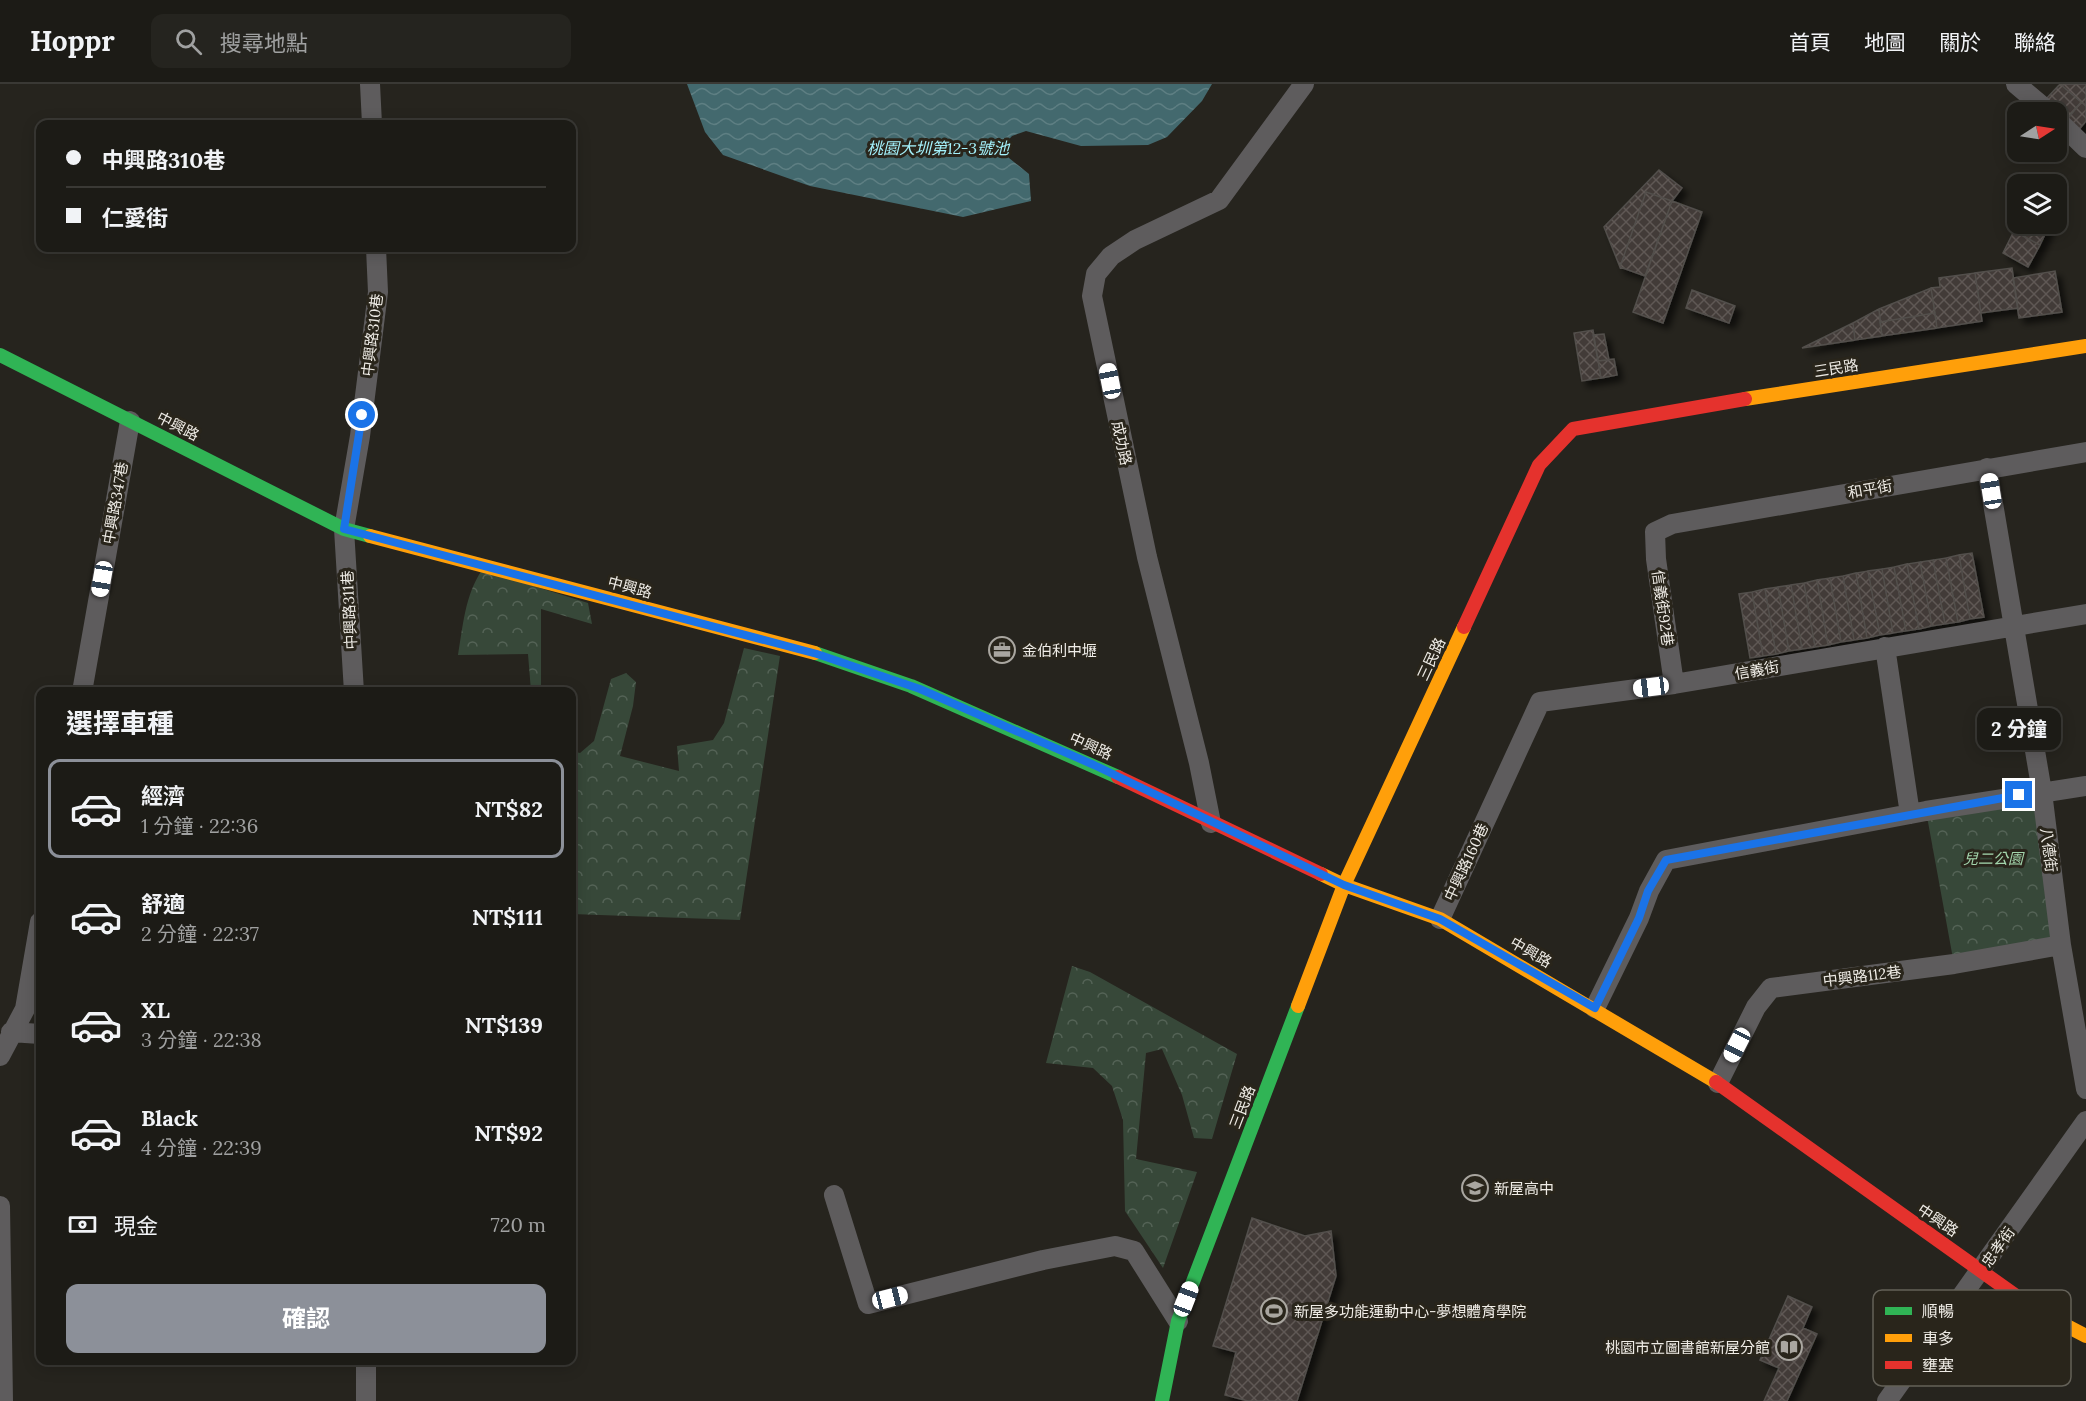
<!DOCTYPE html>
<html lang="zh-TW">
<head>
<meta charset="utf-8">
<style>
	:root { --surface:#1c1b16; --page:#25241f; --text:#f1f3f6; --muted:#a0a1a1; --line:#3a3935; --accent:#8c9099 }
	body { margin:0; font-family:Lora,"Noto Sans TC",serif; background:var(--page); color:var(--text); height:100vh; display:flex; flex-direction:column; font-size:22px; white-space:nowrap }
	* { box-sizing:border-box; margin:0 }
	p { font-size:20px; color:var(--muted) }
	.icon { flex:none; width:33px; height:33px; fill:none; stroke:currentColor; stroke-width:2; stroke-linecap:round; stroke-linejoin:round }
	.map { position:relative; flex:1; overflow:hidden }
	.details { position:absolute; left:36px; top:603px; width:540px; height:678px; display:flex; flex-direction:column; background:var(--surface); border-radius:12px; box-shadow:0 3px 15px #0003,0 0 0 2px var(--line) }
	.details>* { flex:none }
	.hud { position:absolute; left:36px; top:36px; width:540px; height:132px; border-radius:12px; box-shadow:0 3px 15px #0003,0 0 0 2px var(--line); display:grid; align-content:center; height:132px; padding:0 30px; background:var(--surface) }
	.needle { width:39px; rotate:78deg }
	.tools { position:absolute; left:2007px; top:18px; display:grid; gap:12px }
	.tools a { display:grid; place-items:center; width:60px; height:60px; border-radius:12px; background:var(--surface); box-shadow:0 3px 15px #0003,0 0 0 2px var(--line); font-size:30px }
	.end { position:absolute; width:27px; height:27px; margin:-14px; border:8px solid #1a73e8; background:#fff; box-shadow:0 0 0 3px #fff }
	.from { border-radius:50% }
	.bubble { position:absolute; height:42px; border-radius:12px; background:var(--surface); box-shadow:0 3px 15px #0003,0 0 0 2px var(--line); font-size:20px; font-weight:700; line-height:42px; text-align:center }
	.car { position:absolute; width:18px; height:36px; margin:-18px -9px; border-radius:8px; box-shadow:0 0 4px 2px #0007; background:linear-gradient(#fff 24%,#345 0 40%,#fff 0 76%,#345 0 86%,#fff 0) }
	.hud b { display:flex; align-items:center; gap:21px; height:57px; font-size:22px }
	.hud b+b { border-top:2px solid var(--line) }
	.hud i { width:15px; height:15px; background:var(--text) }
	ul { padding:0; list-style:none }
	li { display:flex; align-items:center; gap:18px; height:99px; margin:0 12px 9px; padding:0 18px; border:3px solid transparent; border-radius:12px }
	li div { flex:1 }
	li b { display:block; font-size:22px }
	li em { font-style:normal; font-weight:700 }
	li.on { border-color:var(--accent) }
	li>.icon { width:54px; height:54px; stroke-width:1.5 }
	h2 { padding:0 30px; font-size:27px; line-height:72px }
	.pay { display:flex; align-items:center; gap:15px; height:66px; padding:0 30px; font-size:22px }
	.pay p { margin-inline-start:auto }
	.button { display:flex; gap:12px; margin-top:auto; padding:12px 30px }
	.button a { flex:1; height:69px; border-radius:12px; background:var(--accent); color:#fff; font-size:24px; font-weight:700; line-height:69px; text-align:center }
	header { display:flex; align-items:center; gap:36px; box-sizing:border-box; height:84px; padding:0 30px; background:var(--surface); border-bottom:2px solid var(--line) }
	header strong { font-size:28px }
	nav { display:flex; gap:33px; margin-inline-start:auto; font-size:21px }
	.search { width:420px; height:54px; background:var(--page); display:flex; align-items:center; gap:15px; box-sizing:border-box; padding:0 21px; border-radius:12px; color:var(--muted); font-size:22px }
	.map>svg:first-child { display:block }
</style>
</head>
<body>
<header>
<strong>Hoppr</strong>
<div class="search"><svg class="icon" aria-label="search" viewBox="0 0 24 24"><circle cx="10" cy="10" r="6"/><path d="M15 15l6 6"/></svg>搜尋地點</div>
<nav><a>首頁</a><a>地圖</a><a>關於</a><a>聯絡</a></nav>
</header>
<div class="map">
<svg width="2086" height="1317" viewBox="0 0 2086 1317">
	<defs>
		<pattern id="forest-crowns" width="20" height="18" patternUnits="userSpaceOnUse" patternTransform="scale(1.5)"><rect width="20" height="18" fill="#374839"/><path d="M2 6a3 3 0 1 1 6 0M12 15a3 3 0 1 1 6 0" fill="none" stroke="#546356"/></pattern>
		<pattern id="water-waves" width="16" height="10" patternUnits="userSpaceOnUse" patternTransform="scale(1.5)"><rect width="16" height="10" fill="#43696e"/><path d="M0 5q4-4 8 0t8 0" fill="none" stroke="#5e7f83"/></pattern>
		<pattern id="building-cross-hatch" width="8" height="8" patternUnits="userSpaceOnUse" patternTransform="scale(1.5)"><rect width="8" height="8" fill="#423b37"/><path d="M0 0l8 8M0 8l8-8" fill="none" stroke="#5e5854"/></pattern>
		<filter id="shadow"><feDropShadow dx="5.5" dy="5.5" stdDeviation="3" flood-color="#0009"/></filter>
	</defs>
	<rect width="100%" height="100%" fill="#26241e"/>
	<path fill="url(#forest-crowns)" d="M 482,486 L 588,519 L 592,540 L 541,525 L 541,607 L 531,607 L 528,570 L 458,571 C 463,542 465,511 482,486 Z
		M 744,564 L 780,572 L 740,836 L 572,830 L 572,667 L 580,669 L 594,657 L 611,595 L 626,589 L 636,598 L 633,622 L 620,672 L 679,687 L 677,662 L 713,656 L 724,639 Z
		M 2042,708 L 2061,861 L 1954,880 L 1926,727 Z
		M 1072,882 L 1090,888 L 1237,970 L 1212,1055 L 1194,1054 L 1182,1011 L 1162,965 L 1146,969 L 1136,1075 L 1197,1088 L 1163,1184 L 1125,1127 L 1123,1036 L 1112,1002 L 1093,984 L 1046,979 Z"/>
	<path fill="url(#water-waves)" d="M 687,0 L 1212,0 L 1202,17 L 1167,53 L 1148,61 L 1081,62 L 1026,47 L 1012,52 L 1003,62 L 1009,74 L 1029,90 L 1031,117 L 963,133 L 810,102 L 723,71 L 705,48 Z"/>
	<path fill="url(#building-cross-hatch)" stroke="#524f4c" stroke-width="1.5" filter="url(#shadow)" d="M 2060,0 L 2081,18 L 2068,34 L 2046,15 Z
		M 2060,0 L 2086,0 L 2086,22 L 2081,18 Z
		M 2081,18 L 2086,22 L 2086,37 L 2078,47 L 2066,37 Z
		M 1659,86 L 1682,104 L 1672,117 L 1646,108 L 1620,183 L 1604,143 Z
		M 1646,108 L 1672,117 L 1645,192 L 1620,183 Z
		M 1672,117 L 1702,128 L 1663,239 L 1633,228 Z
		M 2018,138 L 2018,140 L 2050,140 L 2040,161 L 2013,147 Z
		M 2014,147 L 2040,161 L 2028,183 L 2003,169 Z
		M 2012,184 L 2018,224 L 1981,229 L 1975,189 Z
		M 2055,187 L 2062,228 L 2019,234 L 2013,194 Z
		M 1975,189 L 1982,237 L 1937,244 L 1931,204 L 1940,203 L 1939,194 Z
		M 1931,204 L 1935,229 L 1880,238 L 1879,225 Z
		M 1692,206 L 1735,222 L 1729,239 L 1686,224 Z
		M 1879,225 L 1882,252 L 1855,256 L 1853,239 Z
		M 1935,229 L 1937,244 L 1882,252 L 1880,238 Z
		M 1853,239 L 1855,256 L 1802,264 Z
		M 1593,246 L 1601,294 L 1582,297 L 1574,249 Z
		M 1604,250 L 1609,276 L 1598,277 L 1593,251 Z
		M 1614,275 L 1617,291 L 1601,294 L 1598,277 Z
		M 1972,469 L 1984,533 L 1970,535 L 1959,471 Z
		M 1959,471 L 1970,535 L 1958,538 L 1946,474 Z
		M 1946,474 L 1958,538 L 1945,540 L 1933,476 Z
		M 1933,476 L 1945,540 L 1932,542 L 1920,478 Z
		M 1920,478 L 1932,542 L 1919,545 L 1907,480 Z
		M 1907,480 L 1919,545 L 1906,547 L 1894,483 Z
		M 1894,483 L 1906,547 L 1893,549 L 1882,485 Z
		M 1882,485 L 1893,549 L 1880,551 L 1868,487 Z
		M 1868,487 L 1880,551 L 1867,554 L 1856,489 Z
		M 1856,489 L 1867,554 L 1854,556 L 1843,492 Z
		M 1843,492 L 1854,556 L 1841,558 L 1830,494 Z
		M 1830,494 L 1841,558 L 1828,561 L 1817,496 Z
		M 1817,496 L 1828,561 L 1815,563 L 1804,499 Z
		M 1804,499 L 1815,563 L 1802,565 L 1791,501 Z
		M 1791,501 L 1802,565 L 1789,567 L 1778,503 Z
		M 1778,503 L 1789,567 L 1776,570 L 1765,505 Z
		M 1765,505 L 1776,570 L 1763,572 L 1752,508 Z
		M 1752,508 L 1763,572 L 1750,574 L 1739,510 Z
		M 1252,1134 L 1305,1152 L 1331,1147 L 1336,1192 L 1297,1317 L 1248,1317 L 1225,1311 L 1236,1268 L 1213,1262 Z
		M 1788,1212 L 1812,1223 L 1803,1244 L 1817,1250 L 1787,1317 L 1764,1317 L 1779,1284 L 1760,1276 Z"/>
	<g fill="none" stroke-linecap="round" stroke-linejoin="round">
		<path stroke="#5e5c5d" stroke-width="20" d="M 370,0 L 372,40
			M 2016,0 L 2049,28
			M 2056,35 L 2086,64
			M 1987,384 L 2042,708 L 2061,861 L 2086,1005
			M 1885,563 L 1910,730
			M 1674,600 L 1656,475 L 1655,448 L 1672,440 L 2086,368
			M 82,608 L 130,337
			M 354,608 L 344,445 L 360,352 L 378,208 L 376,164
			M 1211,739 L 1199,679 L 1147,473 L 1092,212 L 1096,190 L 1111,172 L 1135,156 L 1219,116 L 1304,0
			M 1440,835 L 1540,618 L 1674,600 L 2086,530
			M 1595,924 L 1639,834 L 1649,807 L 1666,776 L 1926,727 L 2086,702
			M 11,948 L 40,950
			M 0,972 L 25,925 L 40,838
			M 1718,999 L 1756,923 L 1771,904 L 1954,880 L 2061,861
			M 834,1111 L 868,1220 L 1043,1176 L 1115,1162 L 1134,1167 L 1178,1237
			M 0,1122 L 3,1317
			M 366,1317 L 366,1276
			M 1887,1317 L 2086,1037"/>
		<path stroke="#30b455" stroke-width="14" d="M 0,271 L 344,445 L 370,452
			M 815,569 L 911,602 L 1118,693
			M 1162,1317 L 1178,1237 L 1298,922"/>
		<path stroke="#ff9f0a" stroke-width="14" d="M 1745,315 L 2086,262
			M 370,452 L 815,569
			M 1321,790 L 1344,801 L 1440,835 L 1716,998
			M 1298,922 L 1344,801 L 1464,543
			M 2019,1214 L 2038,1227 L 2086,1252"/>
		<path stroke="#e5322d" stroke-width="14" d="M 1464,543 L 1539,381 L 1573,345 L 1745,315
			M 1118,693 L 1321,790
			M 1716,998 L 2019,1214"/>
	</g>
	<g fill="none" stroke-linecap="round" stroke-linejoin="round">
		<path stroke="#1a73e8" stroke-width="8" d="M 362,331 L 344,445 L 817,570 L 920,605 L 1094,681 L 1344,801 L 1440,835 L 1595,924 L 1639,834 L 1648,807 L 1666,776 L 2019,711"/>
	</g>
	<defs>
		<symbol id="office-ring" viewBox="-11 -11 22 22"><circle r="9.5" fill="#29251b" stroke="#a9a6a0" stroke-width="1.5"/><path d="M-6-3h4V-5.5h4V-3h4V5H-6ZM-1-4.5V-3h2v-1.5ZM-6 0V1H6V0Z" fill="#a9a6a0"/></symbol>
		<symbol id="school-ring" viewBox="-11 -11 22 22"><circle r="9.5" fill="#29251b" stroke="#a9a6a0" stroke-width="1.5"/><path d="M0-5L7-2L0 1L-7-2ZM-4 1L0 2.5L4 1V4Q0 6-4 4Z" fill="#a9a6a0"/></symbol>
		<symbol id="stadium-ring" viewBox="-11 -11 22 22"><circle r="9.5" fill="#29251b" stroke="#a9a6a0" stroke-width="1.5"/><path d="M0-5a6.5 5 0 1 0 0 10a6.5 5 0 1 0 0-10ZM-3.5-1.8h7v3.6h-7Z" fill="#a9a6a0"/></symbol>
		<symbol id="library-ring" viewBox="-11 -11 22 22"><circle r="9.5" fill="#29251b" stroke="#a9a6a0" stroke-width="1.5"/><path d="M-6-4Q-3-5.5-.7-3.5V5Q-3 3-6 4ZM6-4Q3-5.5 .7-3.5V5Q3 3 6 4Z" fill="#a9a6a0"/></symbol>
	</defs>
	<g fill-rule="evenodd">
		<use href="#office-ring" x="987" y="551" width="30" height="30"/>
		<use href="#school-ring" x="1460" y="1089" width="30" height="30"/>
		<use href="#stadium-ring" x="1259" y="1212" width="30" height="30"/>
		<use href="#library-ring" x="1774" y="1248" width="30" height="30"/>
	</g>
	<g text-anchor="middle" dominant-baseline="central" stroke-width="6" stroke-linejoin="round" paint-order="stroke">
		<g font-size="15" fill="#efece6" stroke="#29251b">
			<text transform="translate(372 251) rotate(-83)">中興路310巷</text>
			<text transform="translate(1836 284) rotate(-9)">三民路</text>
			<text transform="translate(178 342) rotate(27)">中興路</text>
			<text transform="translate(1122 359) rotate(78)">成功路</text>
			<text transform="translate(1870 405) rotate(-10)">和平街</text>
			<text transform="translate(115 419) rotate(-80)">中興路347巷</text>
			<text transform="translate(630 503) rotate(15)">中興路</text>
			<text transform="translate(1663 524) rotate(82)">信義街92巷</text>
			<text transform="translate(349 526) rotate(-93)">中興路311巷</text>
			<text transform="translate(1431 575) rotate(-65)">三民路</text>
			<text transform="translate(1757 586) rotate(-10)">信義街</text>
			<text transform="translate(1091 662) rotate(24)">中興路</text>
			<text transform="translate(2049 766) rotate(83)">八德街</text>
			<text transform="translate(1466 778) rotate(-65)">中興路160巷</text>
			<text transform="translate(1531 868) rotate(30)">中興路</text>
			<text transform="translate(1862 892) rotate(-7)">中興路112巷</text>
			<text transform="translate(1242 1023) rotate(-69)">三民路</text>
			<text transform="translate(1938 1136) rotate(34)">中興路</text>
			<text transform="translate(1998 1163) rotate(-55)">忠孝街</text>
		</g>
		<g font-size="15" fill="#efece6" stroke="#29251b" text-anchor="start">
			<text x="1022" y="566">金伯利中壢</text>
			<text x="1494" y="1104">新屋高中</text>
			<text x="1294" y="1227">新屋多功能運動中心-夢想體育學院</text>
			<text x="1770" y="1263" text-anchor="end">桃園市立圖書館新屋分館</text>
		</g>
		<g font-size="15" font-style="italic" fill="#a3d5ac" stroke="#29251b">
			<text x="1993" y="774">兒二公園</text>
		</g>
		<g font-size="16" font-style="italic" fill="#a4f2fc" stroke="#29251b">
			<text x="938" y="64">桃園大圳第12-3號池</text>
		</g>
	</g>
	<rect x="1873" y="1206" width="198" height="96" rx="9" fill="#29251b" stroke="#646158" stroke-width="1.5"/>
	<rect x="1885" y="1223" width="27" height="8" fill="#30b455"/>
	<rect x="1885" y="1250" width="27" height="8" fill="#ff9f0a"/>
	<rect x="1885" y="1277" width="27" height="8" fill="#e5322d"/>
	<g font-size="16" fill="#efece6">
		<text x="1922" y="1233">順暢</text>
		<text x="1922" y="1260">車多</text>
		<text x="1922" y="1287">壅塞</text>
	</g>
</svg>
<div class="tools">
<a><svg class="needle" viewBox="-14 -14 28 28"><path d="M0-13l5 13h-10z" fill="#e53935"/><path d="M0 13l5-13h-10z" fill="#a0a1a1"/></svg></a>
<a><svg class="icon" aria-label="layers" viewBox="0 0 24 24"><path d="M12 4l9 5-9 5-9-5zM3 14l9 5 9-5"/></svg></a>
</div>
<i class="end from" style="left:362px;top:331px"></i>
<i class="end" style="left:2019px;top:711px"></i>
<div class="bubble" style="left:1977px;top:624px;width:84px">2 分鐘</div>
<i class="car" style="left:1110px;top:297px;rotate:349deg"></i>
<i class="car" style="left:1991px;top:407px;rotate:351deg"></i>
<i class="car" style="left:102px;top:495px;rotate:190deg"></i>
<i class="car" style="left:1651px;top:603px;rotate:263deg"></i>
<i class="car" style="left:1737px;top:961px;rotate:207deg"></i>
<i class="car" style="left:890px;top:1214px;rotate:76deg"></i>
<i class="car" style="left:1186px;top:1215px;rotate:21deg"></i>
<div class="hud">
<b><i class="from"></i>中興路310巷</b>
<b><i></i>仁愛街</b>
</div>
<section class="details">
<h2>選擇車種</h2>
<ul>
<li class="on"><svg class="icon" aria-label="car" viewBox="0 0 24 24"><path d="M5 17H2v-5l4-1 3-4h7l3 4 3 1v5h-3M9 17h6M6 11h13"/><circle cx="7" cy="17" r="2"/><circle cx="17" cy="17" r="2"/></svg><div><b>經濟</b><p>1 分鐘 · 22:36</p></div><em>NT$82</em></li>
<li><svg class="icon" aria-label="car" viewBox="0 0 24 24"><path d="M5 17H2v-5l4-1 3-4h7l3 4 3 1v5h-3M9 17h6M6 11h13"/><circle cx="7" cy="17" r="2"/><circle cx="17" cy="17" r="2"/></svg><div><b>舒適</b><p>2 分鐘 · 22:37</p></div><em>NT$111</em></li>
<li><svg class="icon" aria-label="car" viewBox="0 0 24 24"><path d="M5 17H2v-5l4-1 3-4h7l3 4 3 1v5h-3M9 17h6M6 11h13"/><circle cx="7" cy="17" r="2"/><circle cx="17" cy="17" r="2"/></svg><div><b>XL</b><p>3 分鐘 · 22:38</p></div><em>NT$139</em></li>
<li><svg class="icon" aria-label="car" viewBox="0 0 24 24"><path d="M5 17H2v-5l4-1 3-4h7l3 4 3 1v5h-3M9 17h6M6 11h13"/><circle cx="7" cy="17" r="2"/><circle cx="17" cy="17" r="2"/></svg><div><b>Black</b><p>4 分鐘 · 22:39</p></div><em>NT$92</em></li>
</ul>
<div class="pay"><svg class="icon" aria-label="cash" viewBox="0 0 24 24"><path d="M3 7h18v10H3z"/><circle cx="12" cy="12" r="2"/></svg>現金<p>720 m</p></div>
<div class="button"><a>確認</a></div>
</section>
</div>
</body>
</html>
